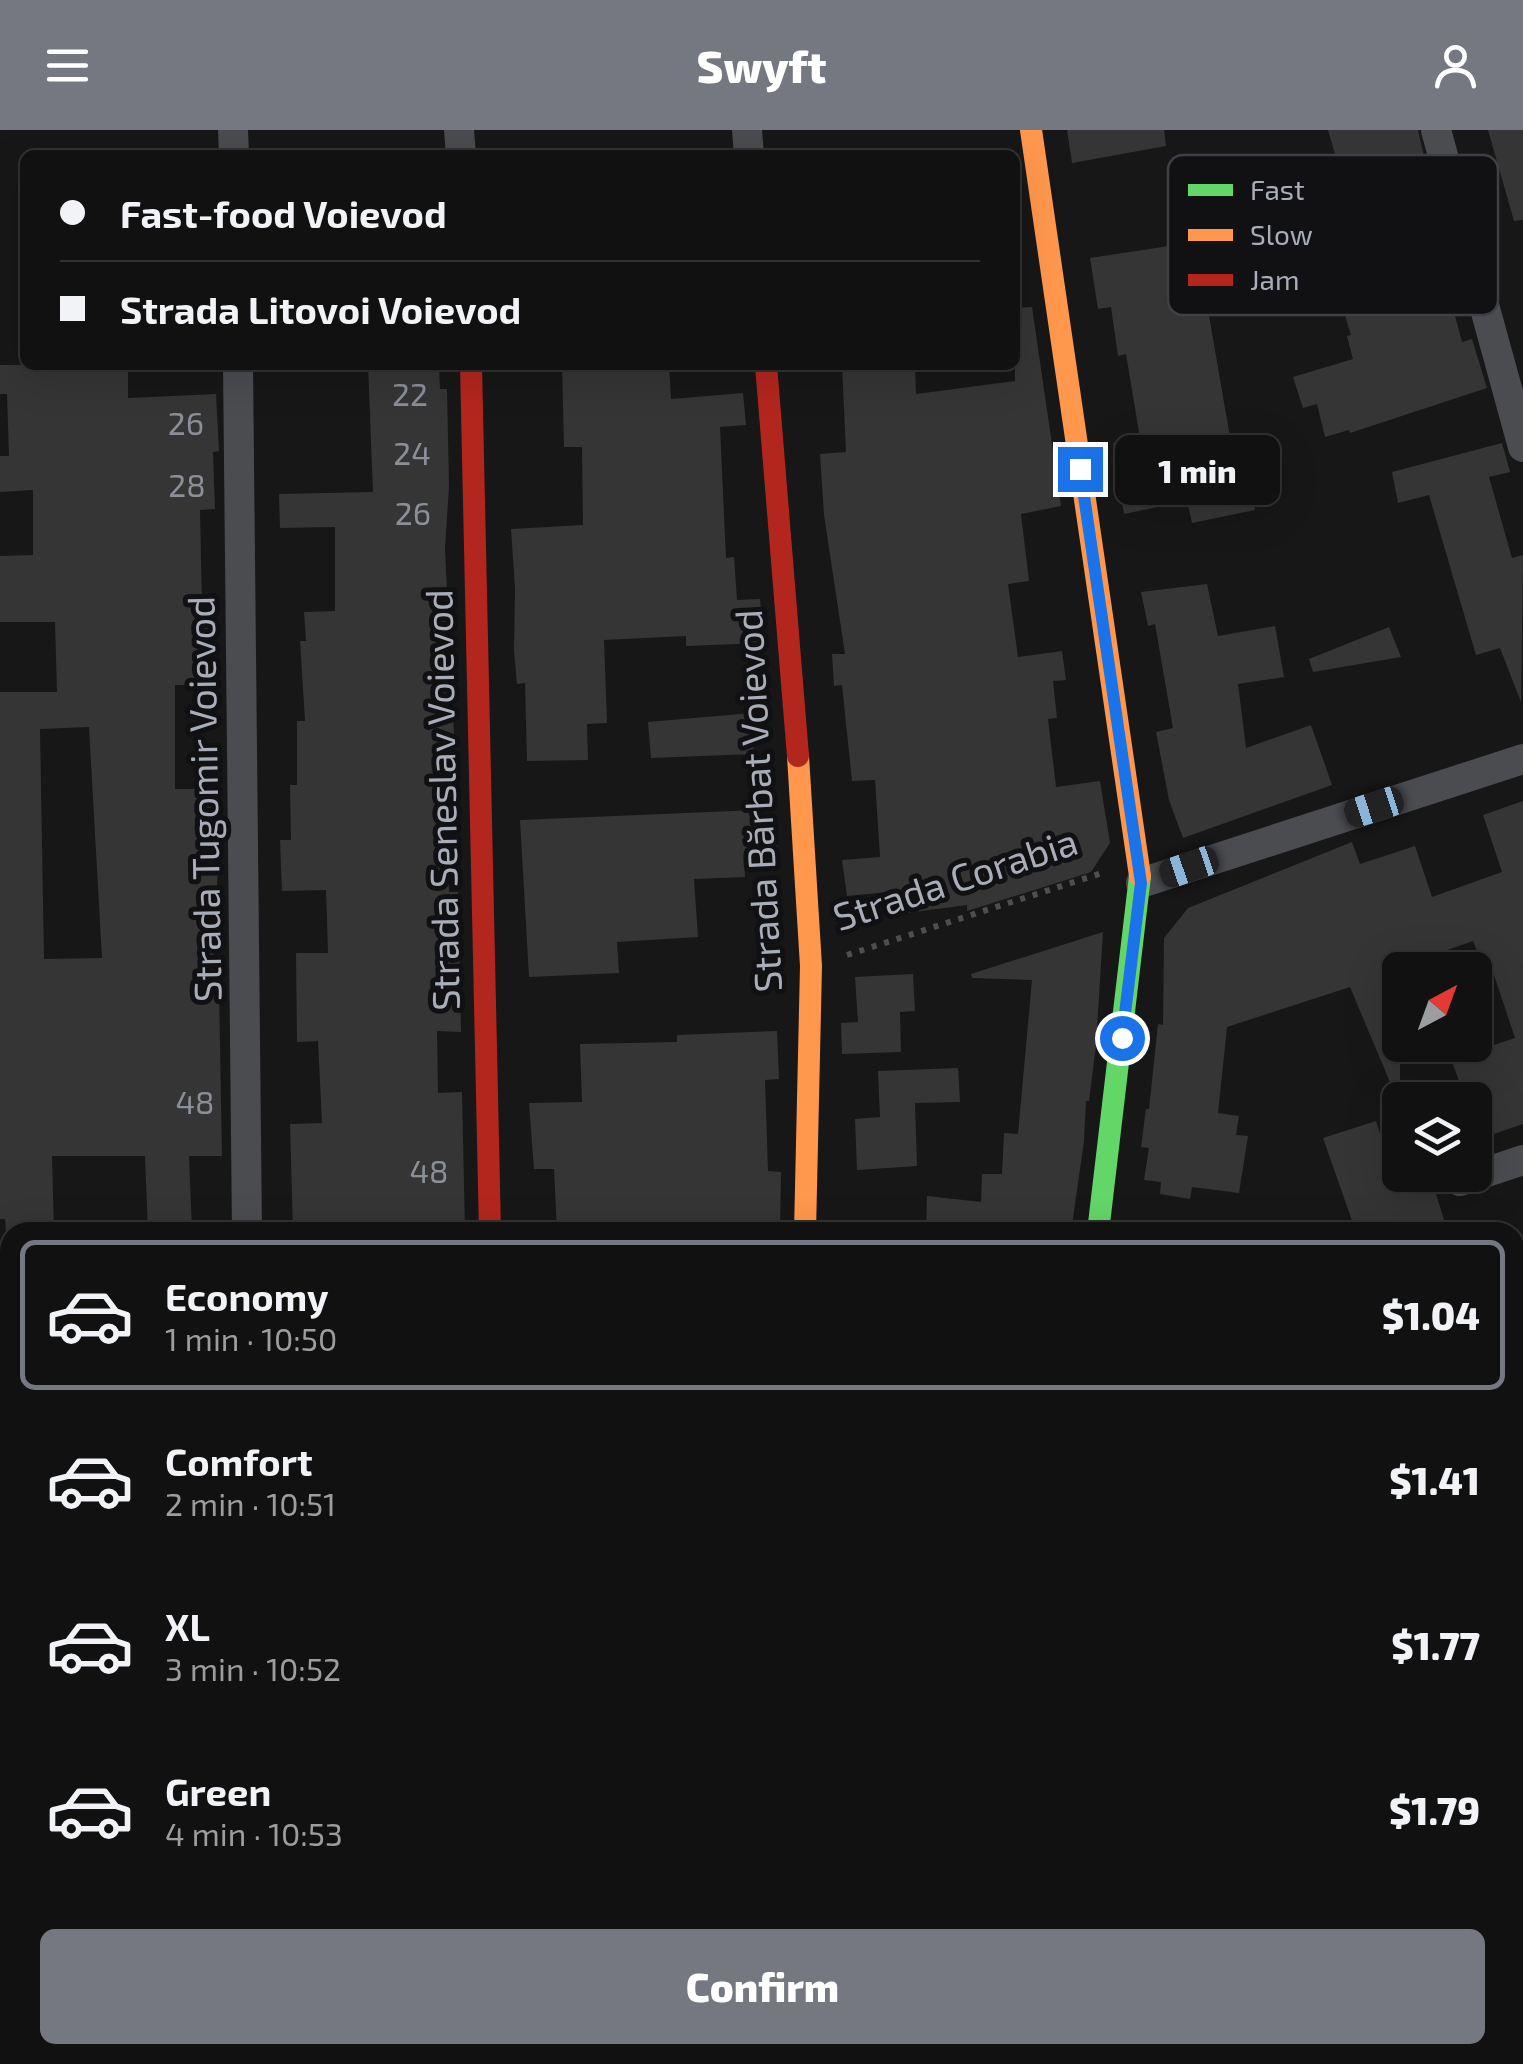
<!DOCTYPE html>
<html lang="en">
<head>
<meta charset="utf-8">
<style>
	:root { --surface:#111; --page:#1a1a1a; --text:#f1f3f6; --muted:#9c9d9f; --line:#303131; --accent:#757880 }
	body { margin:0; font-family:"Exo 2",sans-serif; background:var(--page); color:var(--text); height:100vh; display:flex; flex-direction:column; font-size:38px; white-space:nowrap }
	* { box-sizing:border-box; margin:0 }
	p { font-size:32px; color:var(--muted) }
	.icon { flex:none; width:55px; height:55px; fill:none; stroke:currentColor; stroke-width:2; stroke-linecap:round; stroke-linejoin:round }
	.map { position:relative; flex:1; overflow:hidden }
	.details { position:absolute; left:0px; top:1092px; width:1525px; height:842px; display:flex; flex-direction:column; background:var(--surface); border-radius:30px 30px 0 0; box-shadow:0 10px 40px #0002,0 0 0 2px var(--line) }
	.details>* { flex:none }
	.top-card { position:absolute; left:20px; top:20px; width:1000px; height:220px; border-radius:15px; box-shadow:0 10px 40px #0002,0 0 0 2px var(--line); display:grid; align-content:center; height:220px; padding:0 40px; background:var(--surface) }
	.needle { width:65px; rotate:41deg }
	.controls { position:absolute; left:1382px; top:822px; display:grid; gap:20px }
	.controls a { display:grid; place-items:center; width:110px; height:110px; border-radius:15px; background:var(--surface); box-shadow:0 10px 40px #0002,0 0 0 2px var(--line); font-size:50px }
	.end { position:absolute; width:45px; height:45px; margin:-22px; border:12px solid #1a73e8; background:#fff; box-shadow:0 0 0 5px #fff }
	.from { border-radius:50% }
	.bubble { position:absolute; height:70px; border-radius:15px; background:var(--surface); box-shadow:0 10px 40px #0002,0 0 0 2px var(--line); font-size:32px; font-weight:800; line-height:70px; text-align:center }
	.car { position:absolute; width:30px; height:60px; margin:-30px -15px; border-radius:12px; box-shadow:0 0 8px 2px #0007; background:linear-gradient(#222 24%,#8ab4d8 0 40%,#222 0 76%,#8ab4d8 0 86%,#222 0) }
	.top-card b { display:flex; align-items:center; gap:35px; height:95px; font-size:38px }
	.top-card b+b { border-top:2px solid var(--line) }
	.top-card i { width:25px; height:25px; background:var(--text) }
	ul { padding:18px 0 0; list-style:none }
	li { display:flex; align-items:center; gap:30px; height:150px; margin:0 20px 15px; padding:0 20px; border:5px solid transparent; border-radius:15px }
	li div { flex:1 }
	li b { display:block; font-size:38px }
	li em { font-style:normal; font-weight:800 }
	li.active { border-color:var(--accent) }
	li>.icon { width:90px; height:90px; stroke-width:1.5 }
	.cta { display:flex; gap:20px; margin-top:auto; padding:20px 40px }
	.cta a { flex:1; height:115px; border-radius:15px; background:var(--accent); color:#fff; font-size:40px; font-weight:800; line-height:115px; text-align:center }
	header { display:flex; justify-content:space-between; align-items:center; height:130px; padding:0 40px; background:var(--accent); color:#fff; font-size:45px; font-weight:800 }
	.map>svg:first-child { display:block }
</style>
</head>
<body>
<header><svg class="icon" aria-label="menu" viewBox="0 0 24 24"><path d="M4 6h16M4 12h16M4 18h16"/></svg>Swyft<svg class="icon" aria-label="person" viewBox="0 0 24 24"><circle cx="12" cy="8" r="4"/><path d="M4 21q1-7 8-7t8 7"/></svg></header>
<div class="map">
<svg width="1523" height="1934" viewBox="0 0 1523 1934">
	<rect width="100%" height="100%" fill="#171717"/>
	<path fill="#212123" d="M 1523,1658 L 1523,1934 L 1162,1934 L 1158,1925 L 1515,1925 L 1515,1661 Z"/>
	<path fill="#1d241e" d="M 1523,1716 L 1523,1881 L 1515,1884 L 1515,1718 Z"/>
	<path fill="#353536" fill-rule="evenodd" d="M 1067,0 L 1164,0 L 1166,16 L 1072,33 Z
		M 1328,0 L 1418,0 L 1432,61 L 1415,66 L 1422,95 L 1445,173 L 1451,171 L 1462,212 L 1472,209 L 1487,258 L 1350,303 L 1349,300 L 1325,307 L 1317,274 L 1303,278 L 1293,247 L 1353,229 L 1347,206 L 1351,205 L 1330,136 L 1339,134 L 1328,93 L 1353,87 Z
		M 1488,0 L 1523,0 L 1523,90 L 1514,91 Z
		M 1202,111 L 1207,144 L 1202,145 L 1234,330 L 1244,328 L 1255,380 L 1192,393 L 1187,371 L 1124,384 L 1113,313 L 1140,308 L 1126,224 L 1118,226 L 1111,177 L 1098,179 L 1090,128 Z
		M 1032,177 L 1061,376 L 1021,384 L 1029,451 L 1008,454 L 1018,527 L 1062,521 L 1066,550 L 1053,551 L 1057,588 L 1048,589 L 1056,657 L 1100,651 L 1110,713 L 1091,742 L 1063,751 L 967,781 L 967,775 L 891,785 L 888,762 L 847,766 L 842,730 L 880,727 L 875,650 L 852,651 L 842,555 L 834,556 L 832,524 L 845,524 L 824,385 L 820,324 L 846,322 L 842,235 L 915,235 L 916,264 L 1015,251 L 1015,178 Z
		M 0,235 L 128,235 L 128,268 L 216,264 L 219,321 L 213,322 L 215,379 L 200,380 L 202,475 L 212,474 L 215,547 L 196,547 L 196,555 L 175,555 L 175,659 L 213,659 L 214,684 L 220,684 L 214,828 L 219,860 L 222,1026 L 189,1026 L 192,1102 L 148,1102 L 145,1026 L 52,1026 L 54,1102 L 6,1102 L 5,1089 L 0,1089 L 0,562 L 57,562 L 55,492 L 0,492 L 0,426 L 33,425 L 33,360 L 0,362 L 0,326 L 9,326 L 7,264 L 0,264 ZM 89,597 L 102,828 L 44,829 L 40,599 Z
		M 368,235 L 439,235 L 440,259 L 447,259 L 449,357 L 445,419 L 455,624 L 454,704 L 446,705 L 449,762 L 458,762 L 461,902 L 437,901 L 438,963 L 462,962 L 465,1102 L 400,1102 L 400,1099 L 293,1102 L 290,994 L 322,993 L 318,911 L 297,912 L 296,823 L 328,823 L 326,760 L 282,761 L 280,710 L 291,710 L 290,655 L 297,655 L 297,591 L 305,591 L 300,511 L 306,511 L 304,482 L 335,481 L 335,397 L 280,398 L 279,364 L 373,362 Z
		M 562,235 L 669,235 L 671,269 L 743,263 L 746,295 L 720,297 L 726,428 L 734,427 L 737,470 L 760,469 L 764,513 L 686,516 L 686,506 L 604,510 L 607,593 L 587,594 L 588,630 L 527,631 L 525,553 L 517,554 L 514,521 L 515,459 L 511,399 L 583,395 L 582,317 L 564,317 Z
		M 1502,313 L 1510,342 L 1489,347 L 1512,428 L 1523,425 L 1521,572 L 1500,518 L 1476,525 L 1429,365 L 1398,373 L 1392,342 Z
		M 1207,454 L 1218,506 L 1275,496 L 1284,547 L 1238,554 L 1246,618 L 1311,595 L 1332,655 L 1183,708 L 1169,670 L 1156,602 L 1173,598 L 1155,494 L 1148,496 L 1141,462 Z
		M 1389,497 L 1401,527 L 1313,542 L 1309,529 Z
		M 752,583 L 754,624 L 651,628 L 648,592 Z
		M 1523,671 L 1523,994 L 1491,1005 L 1480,970 L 1466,970 L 1451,929 L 1515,908 L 1487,824 L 1479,826 L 1473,811 L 1388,841 L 1400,870 L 1400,976 L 1350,857 L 1227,897 L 1218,983 L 1239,986 L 1236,1005 L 1248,1006 L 1239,1063 L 1192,1057 L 1190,1069 L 1160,1064 L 1161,1052 L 1144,1050 L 1149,1018 L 1141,1017 L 1146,979 L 1149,979 L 1158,894 L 1163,895 L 1164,808 L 1188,778 L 1352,712 L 1360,734 L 1415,716 L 1432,767 L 1502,742 L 1483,685 Z
		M 757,680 L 758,698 L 776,697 L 778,726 L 744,728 L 745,747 L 694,749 L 698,807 L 617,812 L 619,843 L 529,847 L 520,690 Z
		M 1103,802 L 1096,915 L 1089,971 L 1086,971 L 1084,1011 L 1071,1102 L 926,1102 L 927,1066 L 981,1072 L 982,1044 L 1002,1044 L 1004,1003 L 1018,1004 L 1032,850 L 972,848 L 971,844 Z
		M 913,844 L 915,881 L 900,882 L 901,922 L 842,924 L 841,893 L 858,892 L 855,847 Z
		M 777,901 L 779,949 L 765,950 L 768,1041 L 781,1042 L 780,1102 L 557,1102 L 554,1039 L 534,1039 L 529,973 L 582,972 L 580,914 L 677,912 L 677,905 Z
		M 958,938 L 960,972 L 915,973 L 917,1036 L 857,1040 L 855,989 L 880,987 L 878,941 Z
		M 1376,991 L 1390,1036 L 1400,1033 L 1400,1045 L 1430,1045 L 1448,1102 L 1356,1102 L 1323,1008 Z"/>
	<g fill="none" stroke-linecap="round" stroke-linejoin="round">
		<path stroke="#4d4e52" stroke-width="6" stroke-dasharray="5 8" stroke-linecap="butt" d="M 847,825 L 1102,743"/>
		<path stroke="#4b4c50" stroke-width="30" d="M 233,0 L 234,25
			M 459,0 L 461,25
			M 747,0 L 749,25
			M 1436,0 L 1523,317
			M 238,235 L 247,1102
			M 1141,753 L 1523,629
			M 1460,1051 L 1523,1030
			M 1515,1398 L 1523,1396
			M 1515,1533 L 1523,1531
			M 1132,1925 L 1135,1934
			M 101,1934 L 135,1925"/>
		<path stroke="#63d668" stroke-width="22" d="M 1098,1102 L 1140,746"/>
		<path stroke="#ff974d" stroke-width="22" d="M 1031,0 L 1140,746
			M 798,626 L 811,836 L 805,1102"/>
		<path stroke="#b3261e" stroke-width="22" d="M 471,235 L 490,1102
			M 766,235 L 798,626"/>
	</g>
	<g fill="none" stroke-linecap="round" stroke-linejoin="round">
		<path stroke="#1a73e8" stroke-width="12" d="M 1080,339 L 1141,753 L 1122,908"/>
	</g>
	<g text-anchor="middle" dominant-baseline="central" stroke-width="10" stroke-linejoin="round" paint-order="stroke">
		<g font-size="32" fill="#8b8f98">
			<text x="410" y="263">22</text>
			<text x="186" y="292">26</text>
			<text x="412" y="322">24</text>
			<text x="187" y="354">28</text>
			<text x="413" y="382">26</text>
			<text x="195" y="971">48</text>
			<text x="429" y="1040">48</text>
		</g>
		<g font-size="38" fill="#a8adb8" stroke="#111113">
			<text transform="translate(203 669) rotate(-91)">Strada Tugomir Voievod</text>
			<text transform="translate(441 670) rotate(-91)">Strada Seneslav Voievod</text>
			<text transform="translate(757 671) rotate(-93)">Strada Bărbat Voievod</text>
			<text transform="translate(955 748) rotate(-18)">Strada Corabia</text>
		</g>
	</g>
	<rect x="1168" y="25" width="330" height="160" rx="15" fill="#111113" stroke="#3e4045" stroke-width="2.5"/>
	<rect x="1188" y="54" width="45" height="12" fill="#63d668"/>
	<rect x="1188" y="99" width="45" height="12" fill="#ff974d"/>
	<rect x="1188" y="144" width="45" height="12" fill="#b3261e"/>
	<g font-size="28" fill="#a8adb8">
		<text x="1250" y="70">Fast</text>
		<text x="1250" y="115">Slow</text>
		<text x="1250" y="160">Jam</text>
	</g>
</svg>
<div class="controls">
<a><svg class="needle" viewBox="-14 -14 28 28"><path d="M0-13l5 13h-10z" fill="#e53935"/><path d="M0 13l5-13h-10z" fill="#9c9d9f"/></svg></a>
<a><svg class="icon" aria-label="layers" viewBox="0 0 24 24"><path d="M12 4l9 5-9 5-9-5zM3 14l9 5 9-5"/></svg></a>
</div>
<i class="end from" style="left:1122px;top:908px"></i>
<i class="end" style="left:1080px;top:339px"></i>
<div class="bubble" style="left:1115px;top:305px;width:165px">1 min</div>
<i class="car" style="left:1374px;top:677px;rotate:252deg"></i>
<i class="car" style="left:1189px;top:737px;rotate:251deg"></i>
<div class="top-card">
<b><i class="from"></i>Fast-food Voievod</b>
<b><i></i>Strada Litovoi Voievod</b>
</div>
<section class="details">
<ul>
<li class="active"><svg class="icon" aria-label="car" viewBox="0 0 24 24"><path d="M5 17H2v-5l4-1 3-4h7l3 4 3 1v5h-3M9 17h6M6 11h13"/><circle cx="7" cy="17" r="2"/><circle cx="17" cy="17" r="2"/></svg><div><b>Economy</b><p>1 min · 10:50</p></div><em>$1.04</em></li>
<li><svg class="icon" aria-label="car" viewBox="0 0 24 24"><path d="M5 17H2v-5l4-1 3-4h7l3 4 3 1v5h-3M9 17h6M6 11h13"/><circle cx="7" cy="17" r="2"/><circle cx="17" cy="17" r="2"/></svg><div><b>Comfort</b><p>2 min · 10:51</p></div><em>$1.41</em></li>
<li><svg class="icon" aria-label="car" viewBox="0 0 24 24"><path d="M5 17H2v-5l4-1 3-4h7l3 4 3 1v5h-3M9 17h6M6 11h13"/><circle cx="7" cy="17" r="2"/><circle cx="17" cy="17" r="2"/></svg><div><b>XL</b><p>3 min · 10:52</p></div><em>$1.77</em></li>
<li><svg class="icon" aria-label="car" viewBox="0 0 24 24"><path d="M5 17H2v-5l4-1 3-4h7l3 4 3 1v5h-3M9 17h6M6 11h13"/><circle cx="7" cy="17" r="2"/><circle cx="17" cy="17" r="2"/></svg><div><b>Green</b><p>4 min · 10:53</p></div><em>$1.79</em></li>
</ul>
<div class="cta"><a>Confirm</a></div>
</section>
</div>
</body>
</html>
